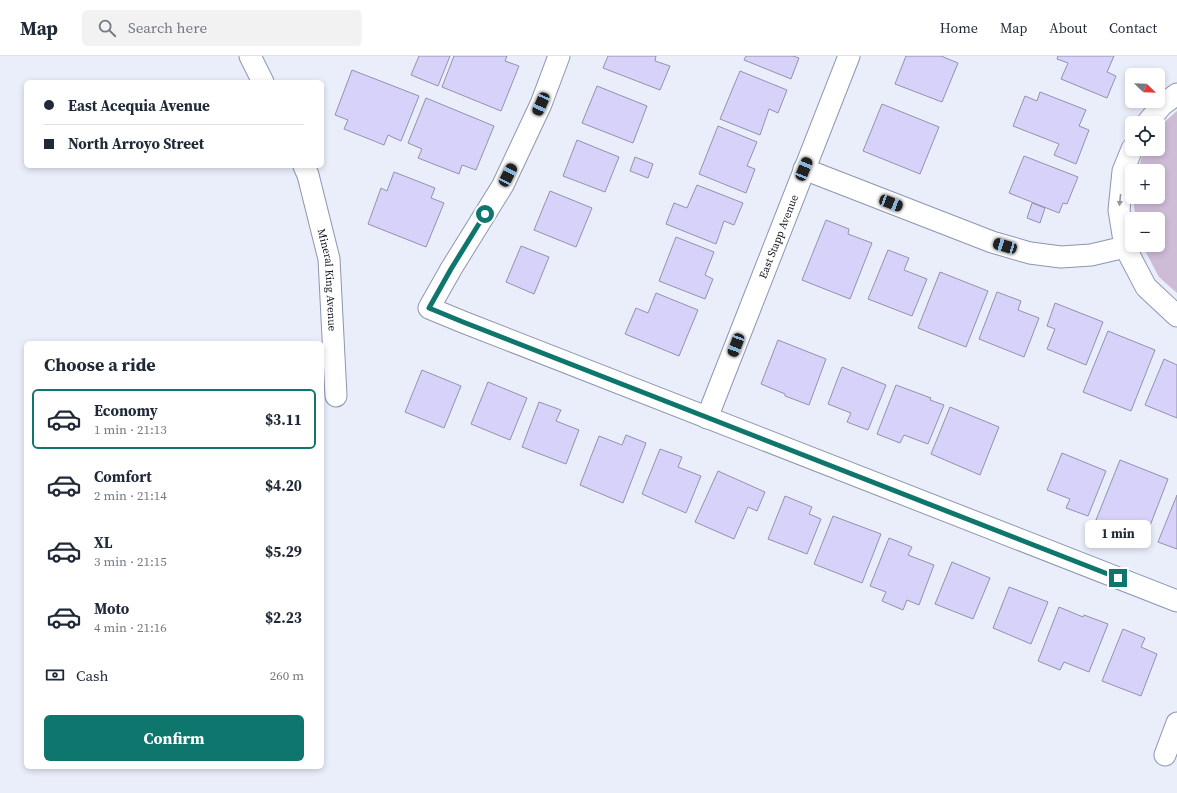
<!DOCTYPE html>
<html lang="en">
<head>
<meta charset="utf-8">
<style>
	:root { --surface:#fff; --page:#f2f2f3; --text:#1f2937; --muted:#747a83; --line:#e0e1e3; --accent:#0f766e }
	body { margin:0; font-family:"Source Serif 4",serif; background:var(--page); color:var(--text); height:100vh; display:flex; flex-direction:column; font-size:15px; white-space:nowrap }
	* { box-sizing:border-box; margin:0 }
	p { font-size:13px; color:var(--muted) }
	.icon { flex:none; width:22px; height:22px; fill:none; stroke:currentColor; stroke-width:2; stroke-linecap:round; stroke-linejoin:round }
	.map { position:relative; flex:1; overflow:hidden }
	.sheet { position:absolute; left:24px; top:285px; width:300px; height:428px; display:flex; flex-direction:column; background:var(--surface); border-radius:6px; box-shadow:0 2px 6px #0003 }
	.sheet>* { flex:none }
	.guide { position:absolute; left:24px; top:24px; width:300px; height:88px; border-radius:6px; box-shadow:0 2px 6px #0003; display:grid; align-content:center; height:88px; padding:0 20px; background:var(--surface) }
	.needle { width:26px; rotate:113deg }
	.tools { position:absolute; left:1125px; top:12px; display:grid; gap:8px }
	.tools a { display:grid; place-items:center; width:40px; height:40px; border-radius:6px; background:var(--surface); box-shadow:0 2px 6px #0003; font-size:20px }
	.end { position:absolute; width:18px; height:18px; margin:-9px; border:5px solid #0f766e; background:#fff; box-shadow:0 0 0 2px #fff }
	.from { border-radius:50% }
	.bubble { position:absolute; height:28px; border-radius:6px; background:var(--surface); box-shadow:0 2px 6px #0003; font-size:13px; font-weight:700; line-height:28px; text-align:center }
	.car { position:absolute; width:12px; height:24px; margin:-12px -6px; border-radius:5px; box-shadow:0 0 3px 1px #0007; background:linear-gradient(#222 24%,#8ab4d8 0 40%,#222 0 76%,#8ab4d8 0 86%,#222 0) }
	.guide b { display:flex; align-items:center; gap:14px; height:38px; font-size:15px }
	.guide b+b { border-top:1px solid var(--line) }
	.guide i { width:10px; height:10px; background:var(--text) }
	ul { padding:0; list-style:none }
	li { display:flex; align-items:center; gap:12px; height:60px; margin:0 8px 6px; padding:0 12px; border:2px solid transparent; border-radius:6px }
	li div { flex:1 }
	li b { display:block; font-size:15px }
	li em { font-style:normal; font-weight:700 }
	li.selected { border-color:var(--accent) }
	li>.icon { width:36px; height:36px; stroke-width:1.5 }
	h2 { padding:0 20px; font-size:18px; line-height:48px }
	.pay { display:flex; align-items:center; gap:10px; height:44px; padding:0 20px; font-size:15px }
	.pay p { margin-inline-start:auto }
	.action { display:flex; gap:8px; margin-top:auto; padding:8px 20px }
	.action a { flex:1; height:46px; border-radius:6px; background:var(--accent); color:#fff; font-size:16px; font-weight:700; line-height:46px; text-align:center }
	header { display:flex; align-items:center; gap:24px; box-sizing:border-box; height:56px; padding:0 20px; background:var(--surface); border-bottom:1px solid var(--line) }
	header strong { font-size:19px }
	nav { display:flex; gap:22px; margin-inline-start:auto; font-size:14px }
	.search { width:280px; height:36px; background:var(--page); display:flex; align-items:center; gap:10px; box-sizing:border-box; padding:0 14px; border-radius:6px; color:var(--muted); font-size:15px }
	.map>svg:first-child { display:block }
</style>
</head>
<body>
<header>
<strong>Map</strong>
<div class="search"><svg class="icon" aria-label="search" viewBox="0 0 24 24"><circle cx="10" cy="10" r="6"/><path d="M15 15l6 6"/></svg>Search here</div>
<nav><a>Home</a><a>Map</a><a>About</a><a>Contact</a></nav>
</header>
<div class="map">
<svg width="1177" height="737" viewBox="0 0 1177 737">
	<rect width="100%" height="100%" fill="#e9eefa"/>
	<path fill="#cebcd7" d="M 1177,55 L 1177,237 L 1159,221 L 1142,189 L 1158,189 L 1158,163 L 1136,163 L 1133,144 L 1134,141 L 1158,141 L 1158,115 L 1139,115 L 1141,103 L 1147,93 L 1158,93 C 1158,69 1159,71 1177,55 Z"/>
	<path fill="#d7d2fa" stroke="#9491ad" d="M 419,0 L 450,0 L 438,30 L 411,19 Z
		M 454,0 L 507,0 L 505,5 L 519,10 L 501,55 L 442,31 Z
		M 608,0 L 656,0 L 655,5 L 670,10 L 660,34 L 603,12 Z
		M 746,0 L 793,0 L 799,2 L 791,23 L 744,4 Z
		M 906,0 L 941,0 L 958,7 L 942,46 L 895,28 Z
		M 1058,0 L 1114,0 L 1107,16 L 1116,20 L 1107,42 L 1061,23 L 1068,7 L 1057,3 Z
		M 352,14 L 419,40 L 401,85 L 388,79 L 384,89 L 344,73 L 348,64 L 335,59 Z
		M 740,15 L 787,34 L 778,57 L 769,53 L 760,79 L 720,63 Z
		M 597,30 L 647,50 L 633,87 L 582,67 Z
		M 1040,36 L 1086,54 L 1079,70 L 1089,74 L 1076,108 L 1054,99 L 1059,88 L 1013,70 L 1025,40 L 1037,45 Z
		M 426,42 L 494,70 L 476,114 L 462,109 L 459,118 L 418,102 L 422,93 L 408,87 Z
		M 882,48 L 939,71 L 920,118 L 863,95 Z
		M 718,70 L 757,86 L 747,110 L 755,113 L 746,137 L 699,118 Z
		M 577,84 L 619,101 L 605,136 L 563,120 Z
		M 1024,100 L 1078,121 L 1067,148 L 1063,147 L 1059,157 L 1009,137 Z
		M 635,101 L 653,108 L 648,122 L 630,115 Z
		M 394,116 L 435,132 L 431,142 L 444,147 L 426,191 L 368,168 L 381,132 L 387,135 Z
		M 697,129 L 743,147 L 734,169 L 724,165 L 716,188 L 666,168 L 674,147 L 687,152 Z
		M 550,135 L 592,152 L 576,191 L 534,174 Z
		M 1032,147 L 1045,152 L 1040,167 L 1027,162 Z
		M 826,164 L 849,173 L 848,178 L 872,187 L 850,243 L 802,224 Z
		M 676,181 L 714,196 L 705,219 L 713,223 L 705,243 L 659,225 Z
		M 521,190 L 549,201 L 534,238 L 506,226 Z
		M 888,194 L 909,202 L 904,214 L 927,223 L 912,260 L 868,243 Z
		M 940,216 L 988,235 L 966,291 L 918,272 Z
		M 997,236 L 1021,245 L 1018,254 L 1039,262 L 1024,301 L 979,283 Z
		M 656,237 L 698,254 L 679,300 L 625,278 L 636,252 L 648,257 Z
		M 1055,247 L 1103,266 L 1086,309 L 1047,293 L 1055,273 L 1047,270 Z
		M 1108,275 L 1155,294 L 1131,355 L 1083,336 Z
		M 778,284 L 826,303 L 809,349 L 785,340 L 785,338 L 761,328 Z
		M 1164,303 L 1177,309 L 1177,362 L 1145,349 Z
		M 842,311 L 886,329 L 868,374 L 847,366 L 851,357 L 828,348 Z
		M 422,314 L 461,330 L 444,372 L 405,356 Z
		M 488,326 L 527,342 L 510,384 L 471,368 Z
		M 896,329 L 931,342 L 930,344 L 944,349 L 928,388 L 904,379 L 900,387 L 877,378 Z
		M 539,346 L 561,354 L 556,365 L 579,374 L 566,408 L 522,391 Z
		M 950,351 L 999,371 L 980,419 L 931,398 Z
		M 626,379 L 646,387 L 623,447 L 580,429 L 599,380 L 622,389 Z
		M 660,393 L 682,401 L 678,411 L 701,420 L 686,457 L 642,438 Z
		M 1062,397 L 1106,415 L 1088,460 L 1066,452 L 1070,443 L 1047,434 Z
		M 1120,404 L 1168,423 L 1148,475 L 1123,466 L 1120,473 L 1096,464 Z
		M 718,415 L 765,436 L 757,455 L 748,451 L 734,483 L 695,466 Z
		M 1177,439 L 1177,493 L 1158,486 Z
		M 785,440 L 812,451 L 809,458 L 821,463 L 807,498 L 768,483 Z
		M 833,460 L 881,478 L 862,527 L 814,508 Z
		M 889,482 L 912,491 L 908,499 L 934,509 L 919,549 L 907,544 L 903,554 L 882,545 L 886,536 L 870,530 Z
		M 952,506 L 990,522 L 973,563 L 935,548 Z
		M 1009,531 L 1048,546 L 1031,588 L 993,572 Z
		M 1059,551 L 1083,561 L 1084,559 L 1108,568 L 1089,616 L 1064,606 L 1060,614 L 1038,605 Z
		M 1123,573 L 1145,582 L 1141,591 L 1157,598 L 1141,640 L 1102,625 Z"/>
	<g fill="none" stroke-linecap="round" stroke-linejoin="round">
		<defs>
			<g id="street">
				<path d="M 250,0 L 263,26"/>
				<path d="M 559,0 L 541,48 L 503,129 L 451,213 L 429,252 L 463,266 L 1177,545"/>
				<path d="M 1147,67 L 1162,49 L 1177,38"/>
				<path d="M 1132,93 L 1123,115 L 1119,154 L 1125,191 L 1146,231 L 1177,260"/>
				<path id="s1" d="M 304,110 L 308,119 L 329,203 L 336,340"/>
				<path d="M 804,113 L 992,186 L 1030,197 L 1061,201 L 1091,199 L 1125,191"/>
				<path id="s2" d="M 707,362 L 849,0"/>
				<path d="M 1165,699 L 1177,667"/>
			</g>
		</defs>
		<use href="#street" stroke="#8b96b1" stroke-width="23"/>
		<use href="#street" stroke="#fff" stroke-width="21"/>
	</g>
	<defs><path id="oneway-solid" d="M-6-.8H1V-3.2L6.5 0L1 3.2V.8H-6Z"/></defs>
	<use fill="#94969a" href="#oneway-solid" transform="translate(1120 144) rotate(96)"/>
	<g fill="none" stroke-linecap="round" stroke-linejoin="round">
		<path stroke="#0f766e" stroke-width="5" d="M 485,158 L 451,213 L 429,252 L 463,266 L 1118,522"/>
	</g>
	<g text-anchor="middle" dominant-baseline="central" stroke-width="3" stroke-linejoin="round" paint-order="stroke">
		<g font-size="11" fill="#11151f" stroke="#fff">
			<text stroke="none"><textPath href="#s2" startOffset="195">East Stapp Avenue</textPath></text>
			<text stroke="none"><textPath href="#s1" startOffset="117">Mineral King Avenue</textPath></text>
		</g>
	</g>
</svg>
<div class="tools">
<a><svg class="needle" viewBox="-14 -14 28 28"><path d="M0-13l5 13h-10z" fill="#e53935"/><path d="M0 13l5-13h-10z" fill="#747a83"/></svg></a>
<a><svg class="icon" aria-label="locate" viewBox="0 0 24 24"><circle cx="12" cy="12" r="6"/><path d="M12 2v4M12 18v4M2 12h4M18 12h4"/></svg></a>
<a>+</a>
<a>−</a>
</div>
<i class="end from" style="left:485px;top:158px"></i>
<i class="end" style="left:1118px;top:522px"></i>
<div class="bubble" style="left:1085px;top:464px;width:66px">1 min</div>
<i class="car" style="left:541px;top:48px;rotate:204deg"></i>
<i class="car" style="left:804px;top:113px;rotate:22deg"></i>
<i class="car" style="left:508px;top:119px;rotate:27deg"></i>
<i class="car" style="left:891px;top:147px;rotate:111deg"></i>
<i class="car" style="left:1005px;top:190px;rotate:286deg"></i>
<i class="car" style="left:736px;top:289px;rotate:201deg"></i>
<div class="guide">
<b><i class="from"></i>East Acequia Avenue</b>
<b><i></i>North Arroyo Street</b>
</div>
<section class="sheet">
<h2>Choose a ride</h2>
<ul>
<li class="selected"><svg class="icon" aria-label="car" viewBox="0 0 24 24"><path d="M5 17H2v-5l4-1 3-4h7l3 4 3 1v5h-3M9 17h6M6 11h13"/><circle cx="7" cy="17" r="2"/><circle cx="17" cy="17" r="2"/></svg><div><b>Economy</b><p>1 min · 21:13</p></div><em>$3.11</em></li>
<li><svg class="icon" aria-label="car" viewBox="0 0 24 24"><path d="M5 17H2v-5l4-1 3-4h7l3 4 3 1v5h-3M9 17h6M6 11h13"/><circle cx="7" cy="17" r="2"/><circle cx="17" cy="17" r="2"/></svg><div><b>Comfort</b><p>2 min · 21:14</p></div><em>$4.20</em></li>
<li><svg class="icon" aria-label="car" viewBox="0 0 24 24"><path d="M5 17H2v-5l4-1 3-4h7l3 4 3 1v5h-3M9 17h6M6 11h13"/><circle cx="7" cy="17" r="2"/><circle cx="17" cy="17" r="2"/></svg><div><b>XL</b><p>3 min · 21:15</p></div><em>$5.29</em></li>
<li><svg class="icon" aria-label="car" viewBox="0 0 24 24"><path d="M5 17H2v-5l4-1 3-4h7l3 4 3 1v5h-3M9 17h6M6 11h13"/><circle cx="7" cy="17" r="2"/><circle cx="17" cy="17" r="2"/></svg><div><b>Moto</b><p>4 min · 21:16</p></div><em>$2.23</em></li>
</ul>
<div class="pay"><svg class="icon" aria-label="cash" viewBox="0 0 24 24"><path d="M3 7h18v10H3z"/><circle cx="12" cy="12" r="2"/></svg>Cash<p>260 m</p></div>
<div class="action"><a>Confirm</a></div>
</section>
</div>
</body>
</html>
